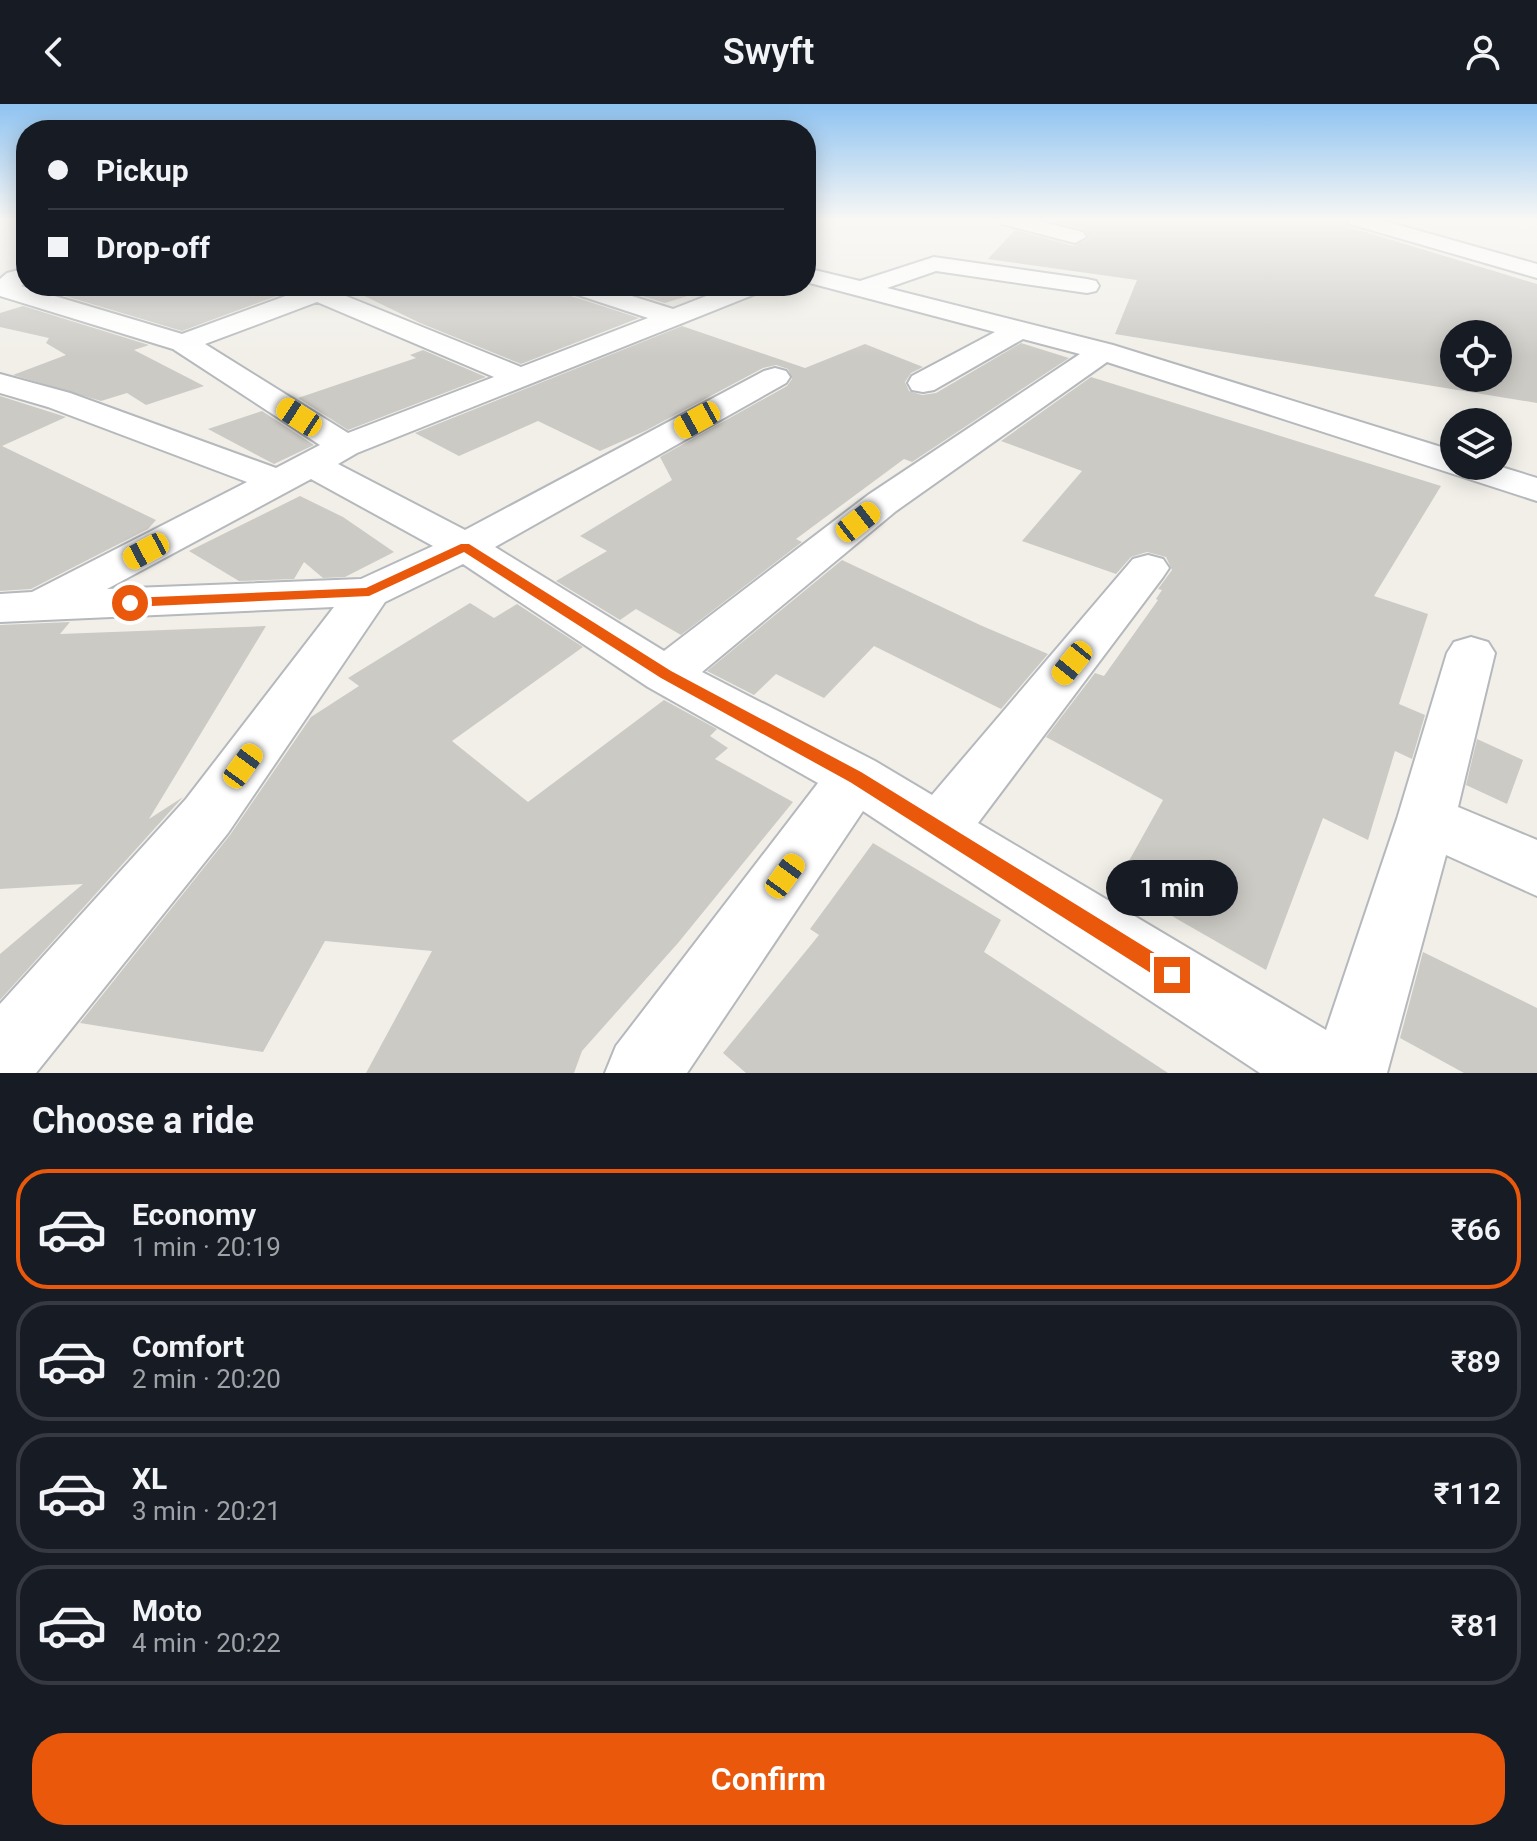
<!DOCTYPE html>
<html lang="en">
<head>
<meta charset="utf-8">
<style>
	:root { --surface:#171b24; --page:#20242c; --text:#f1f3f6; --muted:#9ea1a6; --line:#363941; --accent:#ea580c }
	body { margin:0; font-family:Roboto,sans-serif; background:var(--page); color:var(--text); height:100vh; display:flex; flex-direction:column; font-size:30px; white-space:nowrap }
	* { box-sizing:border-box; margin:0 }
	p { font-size:26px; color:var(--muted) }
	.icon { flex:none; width:44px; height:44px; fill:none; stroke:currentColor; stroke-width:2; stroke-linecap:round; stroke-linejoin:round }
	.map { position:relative; height:969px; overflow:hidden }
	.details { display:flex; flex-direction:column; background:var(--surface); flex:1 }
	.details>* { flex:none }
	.guide { position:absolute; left:16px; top:16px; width:800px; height:176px; border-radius:32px; box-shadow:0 4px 20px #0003; display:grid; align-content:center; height:176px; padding:0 32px; background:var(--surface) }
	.buttons { position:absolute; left:1440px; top:216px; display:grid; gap:16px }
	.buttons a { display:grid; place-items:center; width:72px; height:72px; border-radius:50%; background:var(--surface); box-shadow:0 4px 20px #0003; font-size:40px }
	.end { position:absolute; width:36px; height:36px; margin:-18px; border:10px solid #ea580c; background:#fff; box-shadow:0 0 0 4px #fff }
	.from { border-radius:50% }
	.bubble { position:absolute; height:56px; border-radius:28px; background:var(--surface); box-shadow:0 4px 20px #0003; font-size:26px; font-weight:600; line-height:56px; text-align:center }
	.car { position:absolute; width:24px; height:48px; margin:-24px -12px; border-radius:10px; box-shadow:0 0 6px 2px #0007; background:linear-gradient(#f5c518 24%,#345 0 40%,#f5c518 0 76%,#345 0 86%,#f5c518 0) }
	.guide b { display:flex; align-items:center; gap:28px; height:76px; font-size:30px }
	.guide b+b { border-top:2px solid var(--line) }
	.guide i { width:20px; height:20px; background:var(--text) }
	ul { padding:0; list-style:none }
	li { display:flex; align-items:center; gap:24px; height:120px; margin:0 16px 12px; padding:0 16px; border:4px solid var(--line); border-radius:32px }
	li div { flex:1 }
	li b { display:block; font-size:30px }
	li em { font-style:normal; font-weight:600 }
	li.selected { border-color:var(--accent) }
	li>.icon { width:72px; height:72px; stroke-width:1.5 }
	h2 { padding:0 32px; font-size:36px; line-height:96px }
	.primary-button { display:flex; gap:16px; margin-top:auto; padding:16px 32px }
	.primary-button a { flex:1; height:92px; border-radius:32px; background:var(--accent); color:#fff; font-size:32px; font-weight:600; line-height:92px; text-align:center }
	header { display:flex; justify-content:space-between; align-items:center; height:104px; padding:0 32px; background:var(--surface); font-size:36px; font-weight:600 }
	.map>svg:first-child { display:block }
</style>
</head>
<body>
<header><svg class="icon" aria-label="back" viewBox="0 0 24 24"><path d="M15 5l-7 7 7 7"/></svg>Swyft<svg class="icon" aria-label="person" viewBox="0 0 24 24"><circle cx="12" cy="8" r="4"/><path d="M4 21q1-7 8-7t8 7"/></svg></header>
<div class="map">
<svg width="1537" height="969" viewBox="0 0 1537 969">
	<rect width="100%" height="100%" fill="#f1efe8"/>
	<path fill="#cccac5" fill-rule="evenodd" d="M 1048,116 L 1344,116 L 1349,123 L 1537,180 L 1537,299 L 1115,230 L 1137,176 L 988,155 L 1015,126 L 1074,142 L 1089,134 L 1084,125 ZM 1454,230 L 1498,230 L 1498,274 L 1454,274 Z
		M 92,182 L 275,182 L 282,190 L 182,227 L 62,191 Z
		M 344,182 L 560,182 L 565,190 L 639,214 L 521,260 L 420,219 Z
		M 610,182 L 693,182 L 694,190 L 665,199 Z
		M 23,202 L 149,241 L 134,246 L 204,282 L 146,301 L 127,289 L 101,297 L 13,271 L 66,251 L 46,239 L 49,234 L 0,223 L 0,209 Z
		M 682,222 L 805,264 L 865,240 L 923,263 L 911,269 L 905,278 L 909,287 L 922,291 L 936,289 L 1021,239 L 1069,254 L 912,358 L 904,355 L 796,435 L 802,438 L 681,531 L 636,505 L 620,516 L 556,477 L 607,447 L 580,432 L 672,376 L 660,353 L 787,282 L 792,275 L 788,265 L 776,261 L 763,264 L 645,327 L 600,347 L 538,317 L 459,352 L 415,329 Z
		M 423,246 L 486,273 L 348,326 L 298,294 L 416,254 L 410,251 Z
		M 1091,273 L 1441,382 L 1374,492 L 1428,510 L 1399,600 L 1425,611 L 1412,655 L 1395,647 L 1368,736 L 1323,714 L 1266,866 L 1116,780 L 1163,696 L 1046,633 L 1095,569 L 1104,572 L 1158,496 L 1156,495 L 1162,486 L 1158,485 L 1172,466 L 1166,453 L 1147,448 L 1131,453 L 1116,470 L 1022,437 L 1082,367 L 1001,337 Z
		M 0,292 L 66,313 L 2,342 L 156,416 L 148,425 L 31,485 L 0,487 Z
		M 262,307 L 314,341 L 274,360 L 208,325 Z
		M 300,392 L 343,413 L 394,448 L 345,473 L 323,474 L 304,458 L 294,475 L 239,477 L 189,447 Z
		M 842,456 L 980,521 L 1048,550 L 1001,605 L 874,542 L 824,594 L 776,570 L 754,591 L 707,567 Z
		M 470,499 L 494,514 L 517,500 L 583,543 L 452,637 L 528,698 L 664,596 L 717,625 L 710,632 L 728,644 L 715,655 L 793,698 L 678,839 L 582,947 L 574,969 L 366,969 L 432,847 L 325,837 L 263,948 L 80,919 L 230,731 L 311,613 L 359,582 L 348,574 Z
		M 70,518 L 60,530 L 266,522 L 149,715 L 183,693 L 0,896 L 0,850 L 83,780 L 0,785 L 0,521 Z
		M 1477,635 L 1523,656 L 1507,700 L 1466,681 Z
		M 873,739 L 1001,816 L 984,848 L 1168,969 L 746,969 L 723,949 L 819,831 L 810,825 Z
		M 1423,848 L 1537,904 L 1537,969 L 1464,969 L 1400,934 Z"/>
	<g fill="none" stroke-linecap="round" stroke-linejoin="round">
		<defs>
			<path id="minor" d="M 999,116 L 1034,116 L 1083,128 L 1086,133 L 1075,139 L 1002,120 Z
				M 1347,116 L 1381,116 L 1537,160 L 1537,174 L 1350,120 Z
				M 934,153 L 1087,175 L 1096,177 L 1099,182 L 1096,187 L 1087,189 L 936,167 L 887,184 L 1113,241 L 1454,347 L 1454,362 L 1498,362 L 1537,374 L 1537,397 L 1107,258 L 896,407 L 702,568 L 875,657 L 932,691 L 1133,455 L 1148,451 L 1163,455 L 1169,464 L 1163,473 L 978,719 L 1326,926 L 1397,715 L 1447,549 L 1454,538 L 1471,533 L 1488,538 L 1495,549 L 1458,703 L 1537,736 L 1537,792 L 1446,751 L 1387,969 L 1260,969 L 863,707 L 687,969 L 605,969 L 616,942 L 818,679 L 648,583 L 463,460 L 385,498 L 228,729 L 36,969 L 0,969 L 0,900 L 186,695 L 334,503 L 0,518 L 0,490 L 32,488 L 247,378 L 48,303 L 0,289 L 0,270 L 70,289 L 276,364 L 320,341 L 173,245 L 0,192 L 0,175 L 7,169 L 26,164 L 26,178 L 21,182 L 182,230 L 291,190 L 281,187 L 278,182 L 326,184 L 521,263 L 648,214 L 566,187 L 563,182 L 600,182 L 673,205 L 732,182 L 766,182 L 763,187 L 357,349 L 338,360 L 465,426 L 764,267 L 775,264 L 786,267 L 790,273 L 786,279 L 495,443 L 664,547 L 868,391 L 1080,250 L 1023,235 L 934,286 L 923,288 L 912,286 L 908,279 L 912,272 L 995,228 L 806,178 L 806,164 L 860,177 ZM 317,198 L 494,273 L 348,329 L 205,240 ZM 311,375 L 433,442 L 361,475 L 107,485 Z"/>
		</defs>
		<use href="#minor" stroke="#b5b8bc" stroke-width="4"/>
		<use href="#minor" fill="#fff" fill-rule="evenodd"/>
	</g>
	<linearGradient id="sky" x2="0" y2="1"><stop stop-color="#8fc3f1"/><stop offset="0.46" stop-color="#f9f8f5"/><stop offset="1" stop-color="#f9f8f5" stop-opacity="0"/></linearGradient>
	<rect width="1537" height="252" fill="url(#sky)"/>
	<path fill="#ea580c" d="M 461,440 L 469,440 L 671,567 L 861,668 L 1179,864 L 1182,871 L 1179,878 L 1172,881 L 1165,878 L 850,678 L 661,574 L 464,448 L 369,492 L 130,503 L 123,499 L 130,494 L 366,484 Z"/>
</svg>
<div class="buttons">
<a><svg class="icon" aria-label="locate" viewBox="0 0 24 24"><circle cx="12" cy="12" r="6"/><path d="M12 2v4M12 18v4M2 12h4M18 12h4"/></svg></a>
<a><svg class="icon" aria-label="layers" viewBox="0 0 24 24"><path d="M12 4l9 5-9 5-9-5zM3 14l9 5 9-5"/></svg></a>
</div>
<i class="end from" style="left:130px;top:499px"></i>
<i class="end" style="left:1172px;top:871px"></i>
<div class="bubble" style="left:1106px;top:756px;width:132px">1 min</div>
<i class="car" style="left:299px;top:313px;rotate:303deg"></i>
<i class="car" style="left:697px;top:316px;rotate:241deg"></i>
<i class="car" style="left:858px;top:418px;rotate:52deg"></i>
<i class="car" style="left:146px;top:447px;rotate:242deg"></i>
<i class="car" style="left:1072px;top:559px;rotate:219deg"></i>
<i class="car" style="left:243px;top:662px;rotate:36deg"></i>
<i class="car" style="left:785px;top:772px;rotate:36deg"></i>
<div class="guide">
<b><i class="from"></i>Pickup</b>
<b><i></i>Drop-off</b>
</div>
</div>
<section class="details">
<h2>Choose a ride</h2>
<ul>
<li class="selected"><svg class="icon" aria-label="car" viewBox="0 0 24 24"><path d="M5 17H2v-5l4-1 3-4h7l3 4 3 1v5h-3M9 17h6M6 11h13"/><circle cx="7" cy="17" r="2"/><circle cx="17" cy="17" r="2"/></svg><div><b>Economy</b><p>1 min · 20:19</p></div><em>₹66</em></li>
<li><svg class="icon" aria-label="car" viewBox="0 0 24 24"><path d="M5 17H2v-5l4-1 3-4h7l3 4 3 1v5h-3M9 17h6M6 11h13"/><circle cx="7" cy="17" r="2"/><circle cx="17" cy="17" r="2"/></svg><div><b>Comfort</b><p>2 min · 20:20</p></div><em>₹89</em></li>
<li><svg class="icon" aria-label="car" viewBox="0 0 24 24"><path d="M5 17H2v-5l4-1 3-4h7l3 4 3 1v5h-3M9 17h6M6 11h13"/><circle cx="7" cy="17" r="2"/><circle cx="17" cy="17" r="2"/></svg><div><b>XL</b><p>3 min · 20:21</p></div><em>₹112</em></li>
<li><svg class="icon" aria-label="car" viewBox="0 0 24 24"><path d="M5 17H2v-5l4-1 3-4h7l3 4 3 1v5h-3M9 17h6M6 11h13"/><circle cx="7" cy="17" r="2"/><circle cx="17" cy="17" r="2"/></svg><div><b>Moto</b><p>4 min · 20:22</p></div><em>₹81</em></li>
</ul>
<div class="primary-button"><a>Confirm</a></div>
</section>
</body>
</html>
